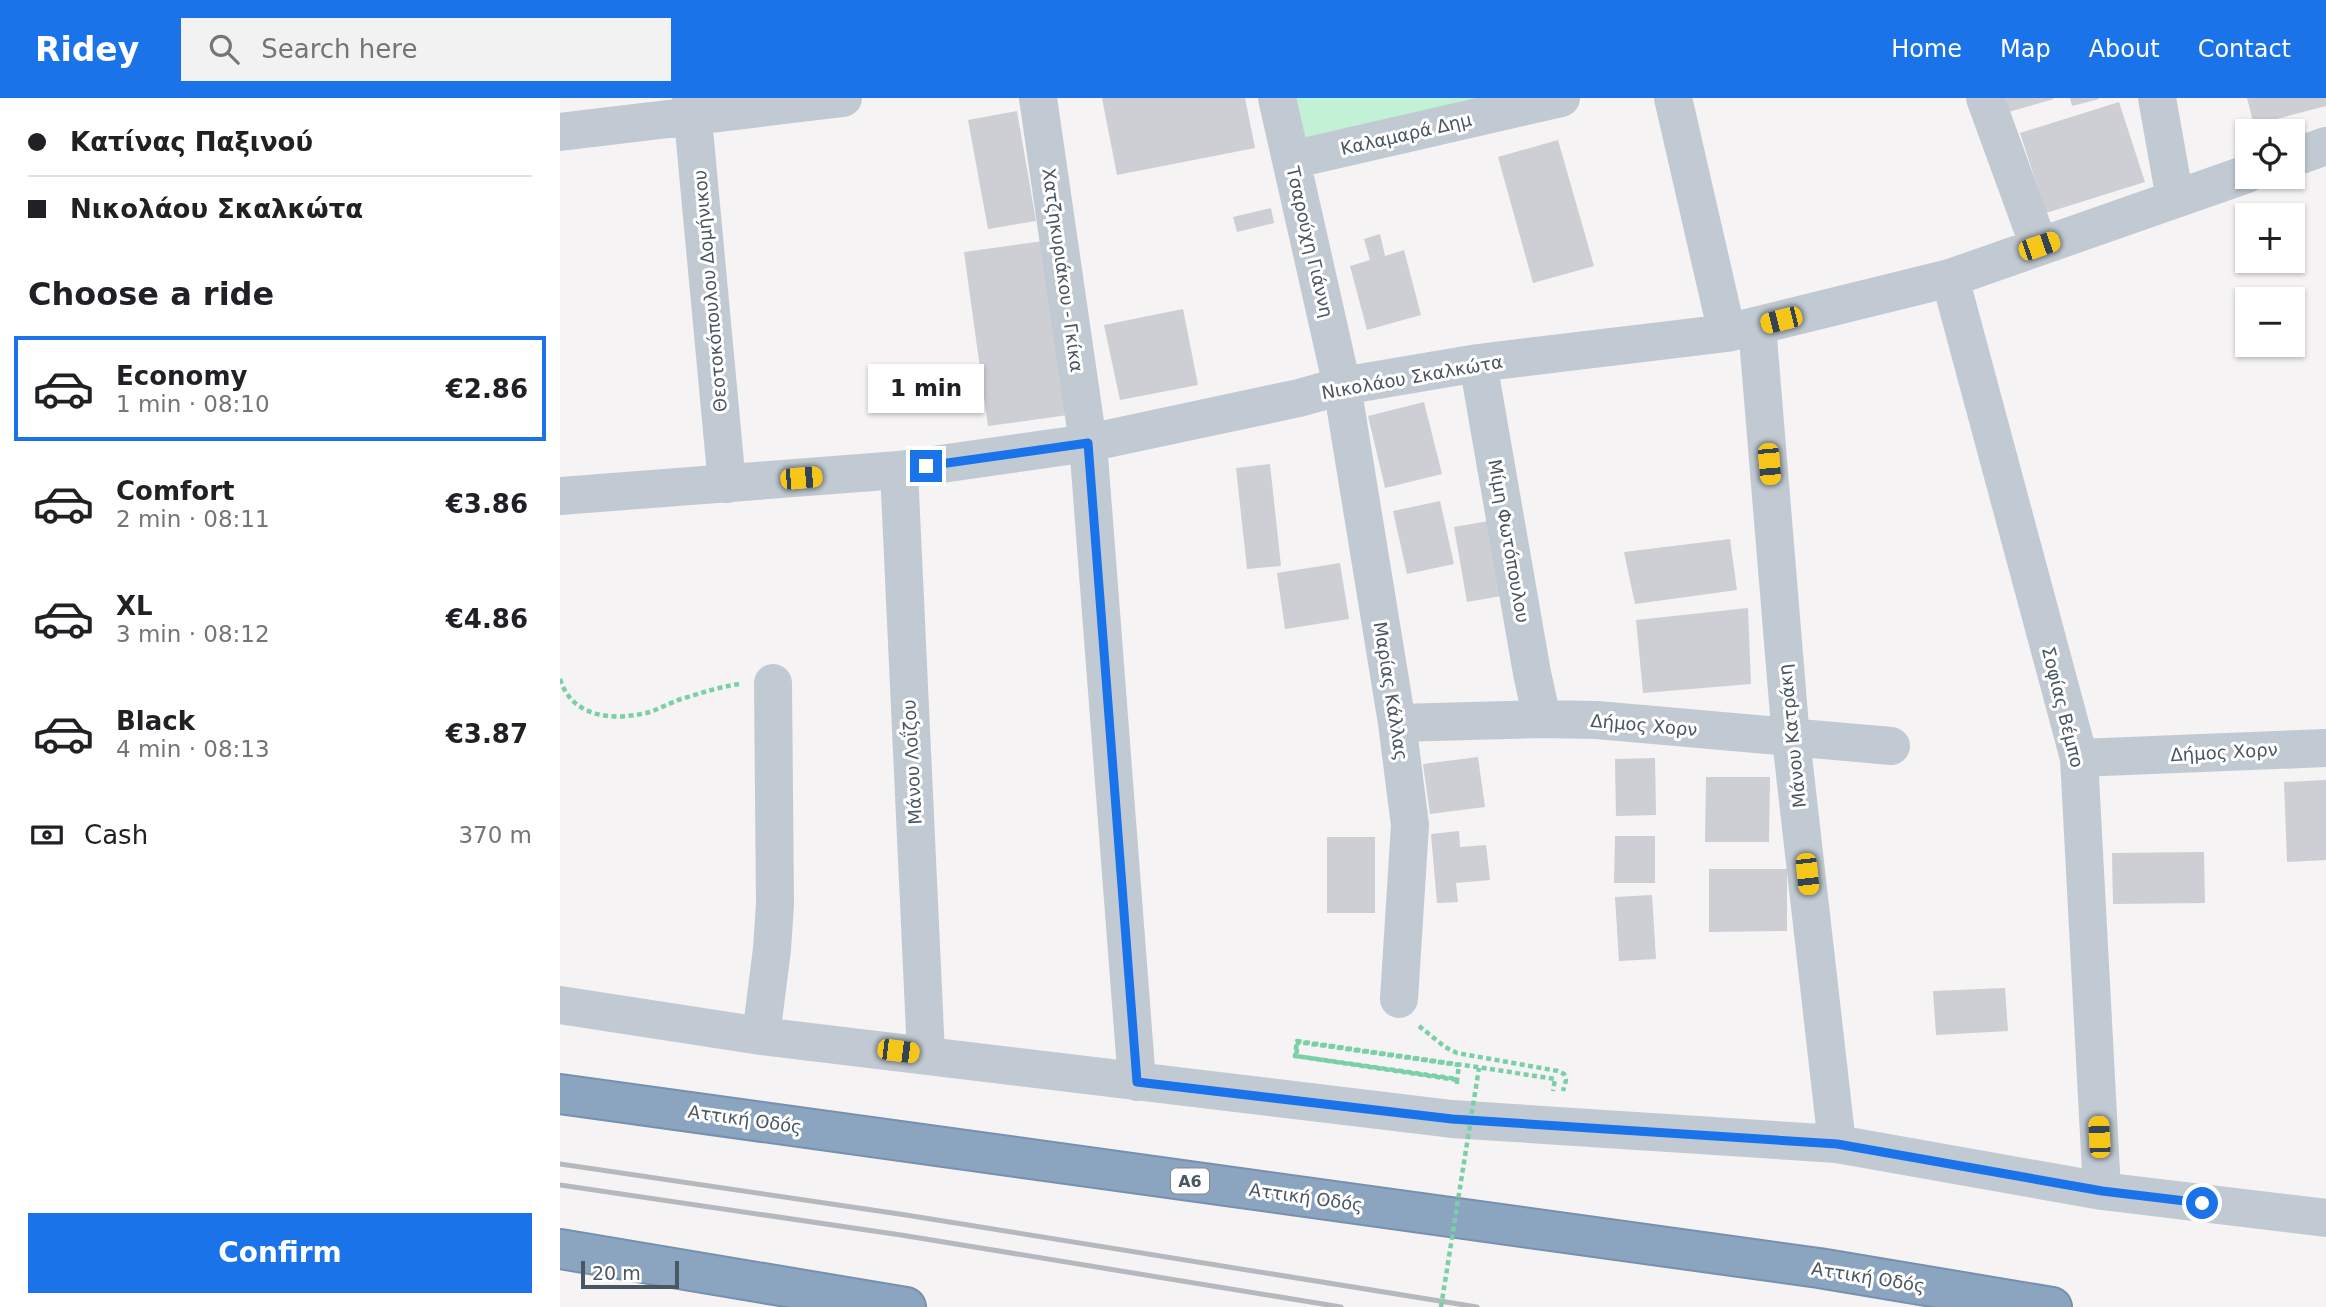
<!DOCTYPE html>
<html lang="en">
<head>
<meta charset="utf-8">
<style>
	:root { --surface:#fff; --page:#f2f2f2; --text:#202124; --muted:#757577; --line:#e0e0e0; --accent:#1a73e8 }
	body { margin:0; font-family:"DejaVu Sans",sans-serif; background:var(--page); color:var(--text); height:100vh; display:flex; flex-direction:column; font-size:26px; white-space:nowrap }
	* { box-sizing:border-box; margin:0 }
	p { font-size:23px; color:var(--muted) }
	.icon { flex:none; width:38px; height:38px; fill:none; stroke:currentColor; stroke-width:2; stroke-linecap:round; stroke-linejoin:round }
	.map { position:relative; flex:1; overflow:hidden }
	.drawer { display:flex; flex-direction:column; background:var(--surface); width:560px }
	.drawer>* { flex:none }
	.hud { display:grid; align-content:center; height:154px; padding:0 28px; background:var(--surface) }
	.tools { position:absolute; left:1675px; top:21px; display:grid; gap:14px }
	.tools a { display:grid; place-items:center; width:70px; height:70px; border-radius:0px; background:var(--surface); box-shadow:0 2px 5px #0004; font-size:35px }
	.scale { position:absolute; left:21px; bottom:18px; width:98px; box-sizing:border-box; padding-left:7px; border:4px solid #4a5661; border-top:0; font-size:19px; line-height:24px; white-space:nowrap; color:#4a5661; -webkit-text-stroke:5px #fff; paint-order:stroke }
	.end { position:absolute; width:32px; height:32px; margin:-16px; border:9px solid #1a73e8; background:#fff; box-shadow:0 0 0 4px #fff }
	.from { border-radius:50% }
	.bubble { position:absolute; height:49px; border-radius:0px; background:var(--surface); box-shadow:0 2px 5px #0004; font-size:23px; font-weight:700; line-height:49px; text-align:center }
	.car { position:absolute; width:21px; height:42px; margin:-21px -10px; border-radius:9px; box-shadow:0 0 5px 2px #0007; background:linear-gradient(#f5c518 24%,#345 0 40%,#f5c518 0 76%,#345 0 86%,#f5c518 0) }
	.hud b { display:flex; align-items:center; gap:24px; height:66px; font-size:26px }
	.hud b+b { border-top:2px solid var(--line) }
	.hud i { width:18px; height:18px; background:var(--text) }
	ul { padding:0; list-style:none }
	li { display:flex; align-items:center; gap:21px; height:105px; margin:0 14px 10px; padding:0 14px; border:4px solid transparent; border-radius:0px }
	li div { flex:1 }
	li b { display:block; font-size:26px }
	li em { font-style:normal; font-weight:700 }
	li.active { border-color:var(--accent) }
	li>.icon { width:63px; height:63px; stroke-width:1.5 }
	h2 { padding:0 28px; font-size:32px; line-height:84px }
	.pay { display:flex; align-items:center; gap:18px; height:77px; padding:0 28px; font-size:26px }
	.pay p { margin-inline-start:auto }
	.cta { display:flex; gap:14px; margin-top:auto; padding:14px 28px }
	.cta a { flex:1; height:80px; border-radius:0px; background:var(--accent); color:#fff; font-size:28px; font-weight:700; line-height:80px; text-align:center }
	header { display:flex; align-items:center; gap:42px; box-sizing:border-box; height:98px; padding:0 35px; background:var(--accent); color:#fff }
	header strong { font-size:33px }
	nav { display:flex; gap:38px; margin-inline-start:auto; font-size:24px }
	.search { width:490px; height:63px; background:var(--page); display:flex; align-items:center; gap:18px; box-sizing:border-box; padding:0 24px; border-radius:0px; color:var(--muted); font-size:26px }
	main { display:flex; flex:1; min-height:0 }
	.map>svg:first-child { display:block }
</style>
</head>
<body>
<header>
<strong>Ridey</strong>
<div class="search"><svg class="icon" aria-label="search" viewBox="0 0 24 24"><circle cx="10" cy="10" r="6"/><path d="M15 15l6 6"/></svg>Search here</div>
<nav><a>Home</a><a>Map</a><a>About</a><a>Contact</a></nav>
</header>
<main>
<section class="drawer">
<div class="hud">
<b><i class="from"></i>Κατίνας Παξινού</b>
<b><i></i>Νικολάου Σκαλκώτα</b>
</div>
<h2>Choose a ride</h2>
<ul>
<li class="active"><svg class="icon" aria-label="car" viewBox="0 0 24 24"><path d="M5 17H2v-5l4-1 3-4h7l3 4 3 1v5h-3M9 17h6M6 11h13"/><circle cx="7" cy="17" r="2"/><circle cx="17" cy="17" r="2"/></svg><div><b>Economy</b><p>1 min · 08:10</p></div><em>€2.86</em></li>
<li><svg class="icon" aria-label="car" viewBox="0 0 24 24"><path d="M5 17H2v-5l4-1 3-4h7l3 4 3 1v5h-3M9 17h6M6 11h13"/><circle cx="7" cy="17" r="2"/><circle cx="17" cy="17" r="2"/></svg><div><b>Comfort</b><p>2 min · 08:11</p></div><em>€3.86</em></li>
<li><svg class="icon" aria-label="car" viewBox="0 0 24 24"><path d="M5 17H2v-5l4-1 3-4h7l3 4 3 1v5h-3M9 17h6M6 11h13"/><circle cx="7" cy="17" r="2"/><circle cx="17" cy="17" r="2"/></svg><div><b>XL</b><p>3 min · 08:12</p></div><em>€4.86</em></li>
<li><svg class="icon" aria-label="car" viewBox="0 0 24 24"><path d="M5 17H2v-5l4-1 3-4h7l3 4 3 1v5h-3M9 17h6M6 11h13"/><circle cx="7" cy="17" r="2"/><circle cx="17" cy="17" r="2"/></svg><div><b>Black</b><p>4 min · 08:13</p></div><em>€3.87</em></li>
</ul>
<div class="pay"><svg class="icon" aria-label="cash" viewBox="0 0 24 24"><path d="M3 7h18v10H3z"/><circle cx="12" cy="12" r="2"/></svg>Cash<p>370 m</p></div>
<div class="cta"><a>Confirm</a></div>
</section>
<div class="map">
<svg width="1766" height="1209" viewBox="0 0 1766 1209">
	<rect width="100%" height="100%" fill="#f5f3f3"/>
	<path fill="#c3f1d5" d="M 717,0 L 1001,0 L 731,62 Z"/>
	<path fill="#cdcfd5" d="M 542,0 L 685,0 L 695,50 L 557,77 Z
		M 1437,0 L 1494,0 L 1494,1 L 1442,16 Z
		M 1510,0 L 1539,0 L 1539,1 L 1512,8 Z
		M 1687,0 L 1766,0 L 1766,8 L 1694,27 Z
		M 1559,4 L 1585,84 L 1486,115 L 1460,35 Z
		M 457,13 L 476,123 L 428,131 L 408,22 Z
		M 998,42 L 1034,168 L 973,185 L 938,59 Z
		M 711,110 L 714,125 L 677,134 L 673,119 Z
		M 820,136 L 825,158 L 844,152 L 861,217 L 807,232 L 790,168 L 810,162 L 804,141 Z
		M 483,143 L 508,317 L 428,328 L 404,154 Z
		M 623,211 L 638,287 L 560,302 L 544,227 Z
		M 864,304 L 882,376 L 825,390 L 808,318 Z
		M 710,366 L 721,468 L 687,471 L 676,370 Z
		M 880,403 L 894,466 L 847,476 L 833,413 Z
		M 928,423 L 941,498 L 907,504 L 894,429 Z
		M 1170,441 L 1177,492 L 1075,506 L 1064,454 Z
		M 780,465 L 789,521 L 725,531 L 717,475 Z
		M 1188,510 L 1191,586 L 1083,595 L 1076,522 Z
		M 918,659 L 925,709 L 870,716 L 863,666 Z
		M 1095,660 L 1096,717 L 1056,718 L 1055,661 Z
		M 1146,679 L 1210,679 L 1209,744 L 1145,744 Z
		M 1766,682 L 1766,762 L 1727,764 L 1724,684 Z
		M 899,733 L 900,749 L 926,747 L 930,782 L 896,785 L 898,804 L 877,805 L 871,736 Z
		M 1055,738 L 1095,738 L 1095,785 L 1054,785 Z
		M 767,739 L 815,739 L 815,815 L 767,815 Z
		M 1644,754 L 1645,805 L 1553,806 L 1552,755 Z
		M 1149,771 L 1227,771 L 1227,833 L 1149,834 Z
		M 1092,797 L 1096,861 L 1059,863 L 1055,799 Z
		M 1445,890 L 1448,933 L 1376,937 L 1373,893 Z"/>
	<g fill="none" stroke-linecap="round" stroke-linejoin="round">
		<defs>
			<path id="highway" d="M 0,996 L 1259,1170 L 1492,1209
				M 0,1151 L 346,1209"/>
		</defs>
		<use href="#highway" stroke="#7690ad" stroke-width="42"/>
		<path stroke="#7ad0a6" stroke-width="4.5" stroke-dasharray="5 3.5" stroke-linecap="butt" d="M 0,581 C 12,619 51,623 86,615 C 98,612 109,605 121,601 C 141,595 159,589 179,586
			M 859,928 L 885,949 L 897,955 L 998,973 L 1004,976 L 1006,982 L 1003,993
			M 930,971 L 995,981 L 993,993
			M 897,986 L 897,981 L 736,958 L 738,944 L 899,967 L 897,982"/>
		<path stroke="#c1cad2" stroke-width="38" d="M 131,0 L 167,386
			M 478,0 L 528,345 L 577,984
			M 717,0 L 782,288 L 837,625 L 850,727 L 839,901
			M 1113,0 L 1167,235
			M 1425,0 L 1479,148
			M 1597,0 L 1615,101
			M 0,34 L 283,0
			M 1732,60 L 1766,48
			M 731,62 L 1001,0
			M 1390,180 L 1519,660 L 1542,1093
			M 1197,228 L 1231,641 L 1277,1046
			M 918,265 L 972,575 L 982,621
			M 339,372 L 366,956
			M 0,398 L 339,372 L 528,345 L 739,300 L 782,288 L 918,265 L 1167,235 L 1390,180 L 1687,76
			M 837,625 L 982,621 L 1037,622 L 1331,648
			M 1519,660 L 1766,650
			M 0,907 L 201,938 L 892,1021 L 1277,1046 L 1542,1093 L 1766,1120
			M 201,938 L 212,851 L 215,806 L 213,585"/>
		<use href="#highway" stroke="#8ba5c1" stroke-width="38"/>
		<path stroke="#b5b8bd" stroke-width="5" d="M 0,1066 L 346,1117 L 917,1209
			M 0,1087 L 341,1137 L 781,1209"/>
		<path stroke="#7ad0a6" stroke-width="4.5" stroke-dasharray="5 3.5" stroke-linecap="butt" d="M 897,982 L 735,958 L 737,943 L 930,971
			M 881,1209 L 919,970"/>
	</g>
	<g fill="none" stroke-linecap="round" stroke-linejoin="round">
		<path stroke="#1a73e8" stroke-width="9" d="M 366,368 L 528,345 L 577,984 L 892,1021 L 1277,1046 L 1542,1093 L 1642,1105"/>
	</g>
	<g text-anchor="middle" dominant-baseline="central" stroke-width="6" stroke-linejoin="round" paint-order="stroke">
		<rect fill="#fff" stroke="#808990" stroke-width="2" x="611" y="1070.5" width="38" height="25" rx="5"/>
		<g font-size="16" font-weight="bold" fill="#4a5661">
			<text x="630" y="1083">Α6</text>
		</g>
		<g font-size="18" fill="#4a5661" stroke="#fff">
			<text transform="translate(846 36) rotate(-13)">Καλαμαρά Δημ</text>
			<text transform="translate(750 144) rotate(77)">Τσαρούχη Γιάννη</text>
			<text transform="translate(503 172) rotate(82)">Χατζηκυριάκου - Γκίκα</text>
			<text transform="translate(150 193) rotate(-95)">Θεοτοκόπουλου Δομήνικου</text>
			<text transform="translate(852 279) rotate(-10)">Νικολάου Σκαλκώτα</text>
			<text transform="translate(949 443) rotate(80)">Μίμη Φωτόπουλου</text>
			<text transform="translate(831 593) rotate(81)">Μαρίας Κάλλας</text>
			<text transform="translate(1503 609) rotate(76)">Σοφίας Βέμπο</text>
			<text transform="translate(1084 627) rotate(5)">Δήμος Χορν</text>
			<text transform="translate(1232 638) rotate(-96)">Μάνου Κατράκη</text>
			<text transform="translate(1664 654) rotate(-3)">Δήμος Χορν</text>
			<text transform="translate(352 664) rotate(-93)">Μάνου Λοΐζου</text>
			<text transform="translate(185 1021) rotate(8)">Αττική Οδός</text>
			<text transform="translate(746 1099) rotate(8)">Αττική Οδός</text>
			<text transform="translate(1308 1179) rotate(9)">Αττική Οδός</text>
		</g>
	</g>
</svg>
<div class="tools">
<a><svg class="icon" aria-label="locate" viewBox="0 0 24 24"><circle cx="12" cy="12" r="6"/><path d="M12 2v4M12 18v4M2 12h4M18 12h4"/></svg></a>
<a>+</a>
<a>−</a>
</div>
<div class="scale">20 m</div>
<i class="end from" style="left:1642px;top:1105px"></i>
<i class="end" style="left:366px;top:368px"></i>
<div class="bubble" style="left:308px;top:266px;width:116px">1 min</div>
<i class="car" style="left:1479px;top:148px;rotate:71deg"></i>
<i class="car" style="left:1221px;top:222px;rotate:256deg"></i>
<i class="car" style="left:1209px;top:366px;rotate:175deg"></i>
<i class="car" style="left:241px;top:380px;rotate:85deg"></i>
<i class="car" style="left:1247px;top:776px;rotate:174deg"></i>
<i class="car" style="left:338px;top:953px;rotate:97deg"></i>
<i class="car" style="left:1539px;top:1039px;rotate:357deg"></i>
</div>
</main>
</body>
</html>
